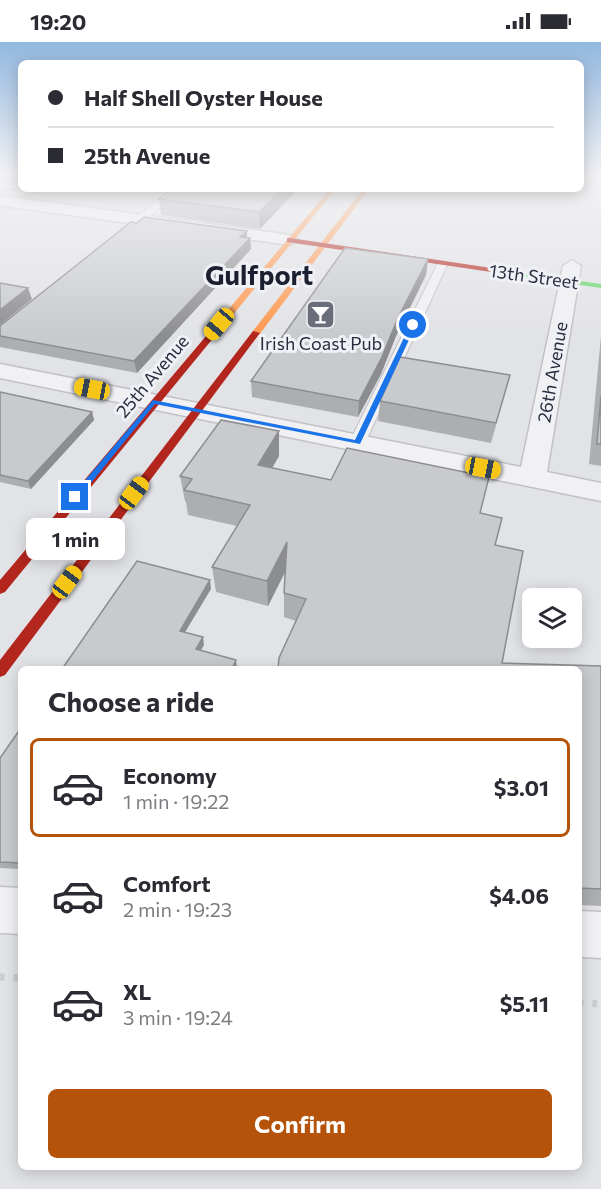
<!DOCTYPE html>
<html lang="en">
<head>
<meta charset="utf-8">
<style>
	:root { --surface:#fff; --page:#f2f2f3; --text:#2b2b33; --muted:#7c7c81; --line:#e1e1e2; --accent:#b45309 }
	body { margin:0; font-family:Commissioner,sans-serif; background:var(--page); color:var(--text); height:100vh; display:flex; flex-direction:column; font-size:22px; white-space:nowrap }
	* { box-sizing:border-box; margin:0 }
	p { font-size:20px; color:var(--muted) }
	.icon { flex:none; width:33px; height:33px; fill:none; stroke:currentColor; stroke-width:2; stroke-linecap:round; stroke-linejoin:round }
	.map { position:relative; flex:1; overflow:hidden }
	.side { position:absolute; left:18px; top:624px; width:564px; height:504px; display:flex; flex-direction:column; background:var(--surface); border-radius:9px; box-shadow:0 3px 15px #0003 }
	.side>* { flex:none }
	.banner { position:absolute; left:18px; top:18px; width:566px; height:132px; border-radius:9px; box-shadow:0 3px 15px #0003; display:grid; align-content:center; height:132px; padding:0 30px; background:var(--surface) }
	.fabs { position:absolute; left:522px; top:546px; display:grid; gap:12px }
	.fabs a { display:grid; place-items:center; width:60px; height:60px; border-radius:9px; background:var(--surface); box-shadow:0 3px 15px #0003; font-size:30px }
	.end { position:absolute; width:27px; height:27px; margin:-14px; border:8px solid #1a73e8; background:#fff; box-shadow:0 0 0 3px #fff }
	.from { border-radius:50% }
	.bubble { position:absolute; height:42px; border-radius:9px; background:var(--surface); box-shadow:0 3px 15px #0003; font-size:20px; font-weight:700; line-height:42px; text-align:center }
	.car { position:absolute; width:18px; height:36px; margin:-18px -9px; border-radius:8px; box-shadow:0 0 4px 2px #0007; background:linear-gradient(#f5c518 24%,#345 0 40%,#f5c518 0 76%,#345 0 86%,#f5c518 0) }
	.banner b { display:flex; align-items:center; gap:21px; height:57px; font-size:22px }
	.banner b+b { border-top:2px solid var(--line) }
	.banner i { width:15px; height:15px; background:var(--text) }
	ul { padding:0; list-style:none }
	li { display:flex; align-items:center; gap:18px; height:99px; margin:0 12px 9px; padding:0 18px; border:3px solid transparent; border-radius:9px }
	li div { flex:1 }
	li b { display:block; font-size:22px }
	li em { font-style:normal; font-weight:700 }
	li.active { border-color:var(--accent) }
	li>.icon { width:54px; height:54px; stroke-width:1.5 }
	h2 { padding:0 30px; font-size:27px; line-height:72px }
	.primary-button { display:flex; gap:12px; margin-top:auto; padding:12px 30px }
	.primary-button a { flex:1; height:69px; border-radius:9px; background:var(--accent); color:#fff; font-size:24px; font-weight:700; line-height:69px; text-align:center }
	.status { display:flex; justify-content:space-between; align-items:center; height:42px; padding:0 30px; background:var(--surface); direction:ltr }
	.status svg { height:16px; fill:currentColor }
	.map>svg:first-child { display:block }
</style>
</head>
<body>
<div class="status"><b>19:20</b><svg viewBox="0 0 49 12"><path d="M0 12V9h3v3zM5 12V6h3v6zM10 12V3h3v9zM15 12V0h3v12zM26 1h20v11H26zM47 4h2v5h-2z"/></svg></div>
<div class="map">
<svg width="601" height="1147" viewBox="0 0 601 1147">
	<rect width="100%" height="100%" fill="#e2e3e7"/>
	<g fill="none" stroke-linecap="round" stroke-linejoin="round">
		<defs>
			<path id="lane" d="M 0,141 L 21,143 L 21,147 L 25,147 L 0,147 Z
				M 172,147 L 181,148 L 129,192 L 121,192 L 121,188 Z
				M 439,219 L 448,221 L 365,401 L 362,404 L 352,404 L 349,401 Z"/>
			<path id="street" d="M 3,154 L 290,193 L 299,198 L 290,203 L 3,164 L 0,163 L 0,155 Z
				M 572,218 L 581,224 L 547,430 L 601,441 L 601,459 L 0,336 L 0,322 L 521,425 L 563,224 Z
				M 0,845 L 21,846 L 21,892 L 0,891 Z
				M 579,869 L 601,870 L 601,916 L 579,915 Z"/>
		</defs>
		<use href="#lane" stroke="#c0c1c5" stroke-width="2"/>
		<use href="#street" stroke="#c0c1c5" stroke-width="3"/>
		<use href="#lane" fill="#f1f1f4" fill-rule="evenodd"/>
		<use href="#street" fill="#f1f1f4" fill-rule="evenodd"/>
		<path fill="#63d668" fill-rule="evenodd" d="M 516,230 L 601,242 L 601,246 L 519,234 L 515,232 Z"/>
		<path fill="#ff974d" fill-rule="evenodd" d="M 330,147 L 336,147 L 218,291 L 212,291 L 212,287 Z
			M 363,147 L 369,147 L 259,293 L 253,293 L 253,289 Z"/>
		<path fill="#b3261e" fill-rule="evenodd" d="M 290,196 L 519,230 L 523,232 L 519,234 L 287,200 L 287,196 Z
			M 212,287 L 219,289 L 5,550 L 0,552 L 0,538 Z
			M 253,289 L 260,291 L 5,633 L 0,635 L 0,618 Z"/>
		<path stroke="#cbcccf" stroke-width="7" stroke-dasharray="4.5 9" stroke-linecap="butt" d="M 0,935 L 21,936
			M 579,961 L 601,962"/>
	</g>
	<path fill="#acaeb0" d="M 294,151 L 260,187 L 161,173 L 159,157 Z
		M 247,189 L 247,196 L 250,196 L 251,207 L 137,331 L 0,305 L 0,284 Z
		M 428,217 L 426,233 L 396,294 L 381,332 L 358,375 L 252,355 L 251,339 Z
		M 601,294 L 601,424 L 589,422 Z
		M 510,333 L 491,401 L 378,379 L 380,359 Z
		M 0,350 L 92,370 L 94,378 L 31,447 L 0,440 Z
		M 279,389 L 279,414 L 272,426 L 480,471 L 495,503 L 502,621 L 601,624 L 601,864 L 579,863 L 579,627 L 278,627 L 296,579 L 284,575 L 284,551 L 285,530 L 268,564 L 216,550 L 212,525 L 237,484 L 188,473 L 186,460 L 185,459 L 180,434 Z
		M 21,686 L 21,827 L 0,826 L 0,716 Z"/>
	<path fill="#8c8d90" d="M 282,147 L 294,147 L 294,151 L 260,187 L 259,170 Z
		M 247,189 L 247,199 L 250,196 L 251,207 L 137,331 L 134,319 Z
		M 428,217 L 426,233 L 396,294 L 381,332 L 358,375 L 359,359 L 397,278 Z
		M 28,246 L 32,257 L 0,283 L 0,268 Z
		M 92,370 L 94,378 L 31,447 L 28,439 Z
		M 279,389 L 279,414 L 260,447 L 258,423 Z
		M 287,500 L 288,524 L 268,564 L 267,539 Z
		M 210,538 L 211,547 L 181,597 L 180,589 Z
		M 203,595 L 204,603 L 197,615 L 196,607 Z
		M 236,618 L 237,627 L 232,627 Z"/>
	<path fill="#c8cacd" stroke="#8c8d90" stroke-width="1.5" d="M 171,147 L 282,147 L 259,170 L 159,157 Z
		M 144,175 L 247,189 L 240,195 L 250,196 L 134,319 L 0,294 L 0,284 L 131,180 L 137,181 Z
		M 345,206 L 428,217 L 397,278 L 382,315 L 359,359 L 251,339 Z
		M 0,241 L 28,246 L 0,268 Z
		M 400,315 L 510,333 L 496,381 L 380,359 Z
		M 0,350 L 92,370 L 28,439 L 0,433 Z
		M 601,354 L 601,402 L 597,402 Z
		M 221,378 L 279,389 L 258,423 L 331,438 L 347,406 L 489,435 L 480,471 L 502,476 L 495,503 L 523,509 L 502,621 L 601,624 L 601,847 L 579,846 L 579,627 L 278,627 L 279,616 L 306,557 L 284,551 L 287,500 L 267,539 L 212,525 L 250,463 L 184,448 L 192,437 L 180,434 Z
		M 137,519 L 210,538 L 180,589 L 203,595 L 196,607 L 236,618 L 232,627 L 62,627 Z
		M 21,686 L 21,821 L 0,820 L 0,716 Z"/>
	<linearGradient id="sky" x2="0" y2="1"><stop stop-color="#92b7df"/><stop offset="0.45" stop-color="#f2f2f4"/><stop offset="1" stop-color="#f2f2f4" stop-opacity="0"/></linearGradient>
	<rect width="601" height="294" fill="url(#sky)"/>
	<path fill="#1a73e8" d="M 411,281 L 416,283 L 360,402 L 155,362 L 78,457 L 71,455 L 153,358 L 355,398 Z"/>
	<defs>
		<symbol id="bar-square" viewBox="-11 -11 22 22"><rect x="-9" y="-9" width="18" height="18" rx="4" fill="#6a6d7a" stroke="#f0f1f6"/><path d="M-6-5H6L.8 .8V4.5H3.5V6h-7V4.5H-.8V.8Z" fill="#fff"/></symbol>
	</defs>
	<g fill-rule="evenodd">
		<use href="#bar-square" x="304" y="256" width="33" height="33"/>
	</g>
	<g text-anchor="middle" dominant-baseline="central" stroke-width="6" stroke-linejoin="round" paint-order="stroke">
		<g font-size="18" fill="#292e3f" stroke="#f0f1f6">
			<text transform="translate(534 234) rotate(8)">13th Street</text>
			<text transform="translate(552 330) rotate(-80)">26th Avenue</text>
			<text transform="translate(152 334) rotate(-50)">25th Avenue</text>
		</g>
		<g font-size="18" fill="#292e3f" stroke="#f0f1f6">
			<text x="321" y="301">Irish Coast Pub</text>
		</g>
		<g font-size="27" font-weight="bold" fill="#1b1f30" stroke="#f0f1f6">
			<text x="259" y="232">Gulfport</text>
		</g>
	</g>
</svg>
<div class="fabs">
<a><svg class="icon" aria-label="layers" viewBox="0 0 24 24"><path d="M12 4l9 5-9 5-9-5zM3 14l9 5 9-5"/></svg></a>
</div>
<i class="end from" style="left:413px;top:283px"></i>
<i class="end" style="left:75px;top:455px"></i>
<div class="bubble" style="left:26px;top:476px;width:99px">1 min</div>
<i class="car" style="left:219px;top:282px;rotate:220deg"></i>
<i class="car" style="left:92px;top:347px;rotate:281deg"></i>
<i class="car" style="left:483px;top:426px;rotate:101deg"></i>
<i class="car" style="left:134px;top:451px;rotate:37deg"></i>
<i class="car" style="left:67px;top:540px;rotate:37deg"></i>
<div class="banner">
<b><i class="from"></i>Half Shell Oyster House</b>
<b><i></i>25th Avenue</b>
</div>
<section class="side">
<h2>Choose a ride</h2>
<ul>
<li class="active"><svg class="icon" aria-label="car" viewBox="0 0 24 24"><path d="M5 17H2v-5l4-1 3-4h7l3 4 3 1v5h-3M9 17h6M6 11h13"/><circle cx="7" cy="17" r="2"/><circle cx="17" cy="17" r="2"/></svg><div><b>Economy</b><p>1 min · 19:22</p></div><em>$3.01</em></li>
<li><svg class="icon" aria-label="car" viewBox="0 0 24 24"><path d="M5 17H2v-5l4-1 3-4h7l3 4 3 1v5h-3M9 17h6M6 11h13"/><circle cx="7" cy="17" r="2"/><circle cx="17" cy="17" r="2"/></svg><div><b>Comfort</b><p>2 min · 19:23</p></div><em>$4.06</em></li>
<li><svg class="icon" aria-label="car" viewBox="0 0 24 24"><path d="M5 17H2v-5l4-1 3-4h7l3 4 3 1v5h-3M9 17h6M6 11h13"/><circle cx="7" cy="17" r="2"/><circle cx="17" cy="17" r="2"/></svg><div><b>XL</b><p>3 min · 19:24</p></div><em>$5.11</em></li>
</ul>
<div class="primary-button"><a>Confirm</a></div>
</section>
</div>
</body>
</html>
